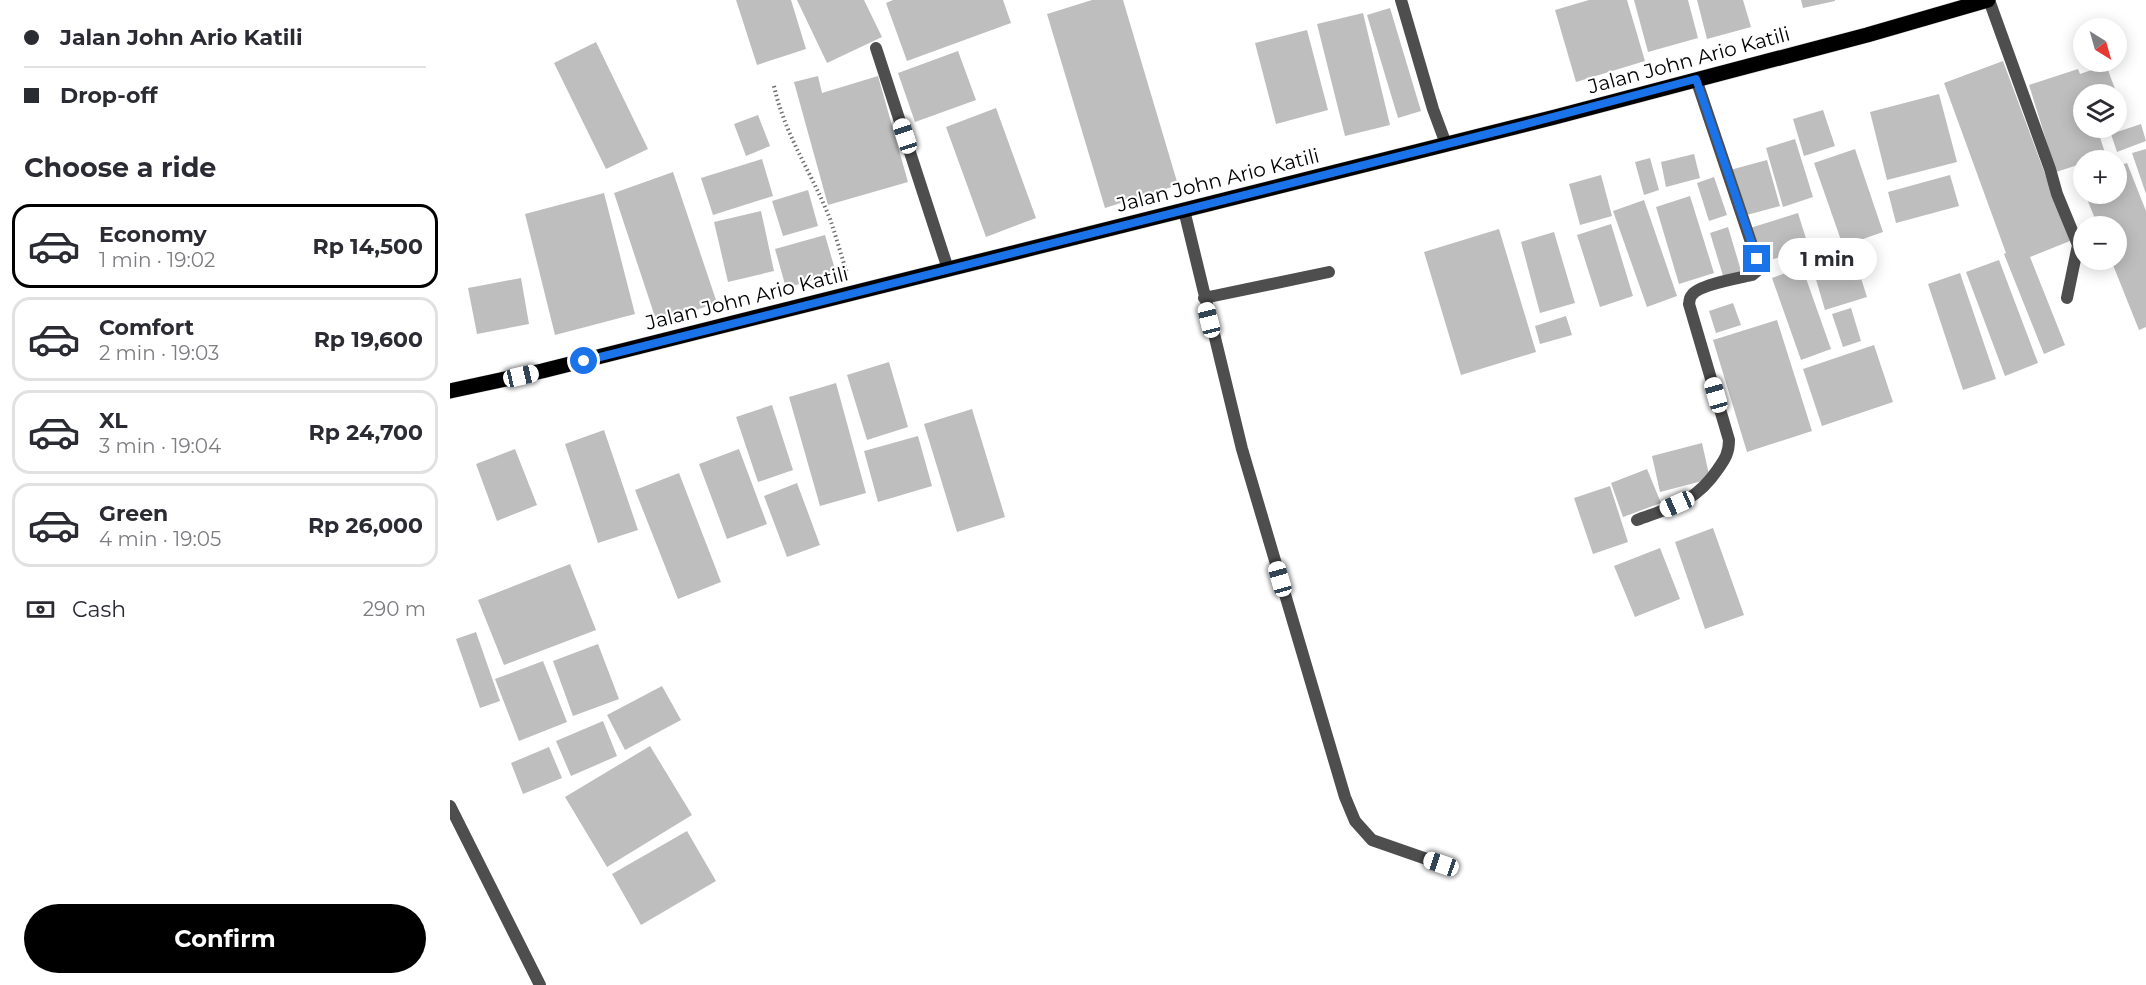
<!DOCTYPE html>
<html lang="en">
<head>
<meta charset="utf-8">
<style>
	:root { --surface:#fff; --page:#f7f7f7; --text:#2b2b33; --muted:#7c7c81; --line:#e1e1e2; --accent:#000 }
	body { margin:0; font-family:Montserrat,sans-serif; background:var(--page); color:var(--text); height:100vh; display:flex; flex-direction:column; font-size:22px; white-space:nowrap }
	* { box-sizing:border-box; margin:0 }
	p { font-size:20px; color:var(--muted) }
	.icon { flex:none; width:33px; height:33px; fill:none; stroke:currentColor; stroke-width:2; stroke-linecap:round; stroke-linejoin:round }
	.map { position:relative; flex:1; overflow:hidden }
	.side { display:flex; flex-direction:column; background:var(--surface); width:450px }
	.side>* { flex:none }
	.guide { display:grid; align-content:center; height:132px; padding:0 24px; background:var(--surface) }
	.needle { width:39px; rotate:143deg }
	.fabs { position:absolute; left:1623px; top:18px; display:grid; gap:12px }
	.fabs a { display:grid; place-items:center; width:54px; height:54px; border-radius:50%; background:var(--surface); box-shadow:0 3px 15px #0003; font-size:30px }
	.end { position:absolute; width:27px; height:27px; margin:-14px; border:8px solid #1a73e8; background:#fff; box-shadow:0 0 0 3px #fff }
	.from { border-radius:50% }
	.bubble { position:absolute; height:42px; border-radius:21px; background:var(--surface); box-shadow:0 3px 15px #0003; font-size:20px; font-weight:700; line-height:42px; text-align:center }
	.car { position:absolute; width:18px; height:36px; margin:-18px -9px; border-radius:8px; box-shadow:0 0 4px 2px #0007; background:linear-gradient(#fff 24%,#345 0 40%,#fff 0 76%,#345 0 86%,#fff 0) }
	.guide b { display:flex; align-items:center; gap:21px; height:57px; font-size:22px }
	.guide b+b { border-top:2px solid var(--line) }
	.guide i { width:15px; height:15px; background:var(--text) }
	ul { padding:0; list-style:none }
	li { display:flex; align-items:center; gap:18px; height:84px; margin:0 12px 9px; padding:0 12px; border:3px solid var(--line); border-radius:18px }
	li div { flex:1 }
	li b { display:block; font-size:22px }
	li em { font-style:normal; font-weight:700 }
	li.active { border-color:var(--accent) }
	li>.icon { width:54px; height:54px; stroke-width:1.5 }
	h2 { padding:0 24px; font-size:27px; line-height:72px }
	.pay { display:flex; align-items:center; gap:15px; height:66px; padding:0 24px; font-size:22px }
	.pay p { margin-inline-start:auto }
	.primary-button { display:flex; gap:12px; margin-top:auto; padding:12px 24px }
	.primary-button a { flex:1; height:69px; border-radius:36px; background:var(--accent); color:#fff; font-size:24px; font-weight:700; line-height:69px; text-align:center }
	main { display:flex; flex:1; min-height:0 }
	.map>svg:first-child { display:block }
</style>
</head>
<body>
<main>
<section class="side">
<div class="guide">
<b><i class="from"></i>Jalan John Ario Katili</b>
<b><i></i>Drop-off</b>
</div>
<h2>Choose a ride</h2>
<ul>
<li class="active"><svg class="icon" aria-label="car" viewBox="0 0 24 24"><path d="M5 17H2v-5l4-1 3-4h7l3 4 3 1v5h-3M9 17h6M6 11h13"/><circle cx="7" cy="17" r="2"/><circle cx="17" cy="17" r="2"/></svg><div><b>Economy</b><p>1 min · 19:02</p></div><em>Rp 14,500</em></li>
<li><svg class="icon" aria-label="car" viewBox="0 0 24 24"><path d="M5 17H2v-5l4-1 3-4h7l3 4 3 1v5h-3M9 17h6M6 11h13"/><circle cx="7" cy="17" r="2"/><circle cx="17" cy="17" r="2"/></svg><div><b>Comfort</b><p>2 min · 19:03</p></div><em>Rp 19,600</em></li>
<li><svg class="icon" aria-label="car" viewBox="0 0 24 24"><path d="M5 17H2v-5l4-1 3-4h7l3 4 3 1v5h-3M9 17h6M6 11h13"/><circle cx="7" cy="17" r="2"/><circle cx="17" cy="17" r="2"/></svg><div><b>XL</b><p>3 min · 19:04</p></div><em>Rp 24,700</em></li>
<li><svg class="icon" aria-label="car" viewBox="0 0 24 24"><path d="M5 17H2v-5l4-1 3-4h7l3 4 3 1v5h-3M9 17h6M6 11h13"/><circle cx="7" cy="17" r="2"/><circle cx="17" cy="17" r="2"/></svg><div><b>Green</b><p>4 min · 19:05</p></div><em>Rp 26,000</em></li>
</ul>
<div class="pay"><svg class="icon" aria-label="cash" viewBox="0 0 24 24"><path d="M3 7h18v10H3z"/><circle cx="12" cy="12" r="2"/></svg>Cash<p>290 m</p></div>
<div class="primary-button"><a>Confirm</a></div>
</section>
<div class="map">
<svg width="1696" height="985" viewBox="0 0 1696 985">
	<rect width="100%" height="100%" fill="#fff"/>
	<path fill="#bebebe" d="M 286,0 L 341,0 L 356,49 L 307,65 Z
		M 347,0 L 414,0 L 432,37 L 377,63 Z
		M 443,0 L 553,0 L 561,23 L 457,61 L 436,3 Z
		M 642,0 L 673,0 L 728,185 L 655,208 L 597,14 Z
		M 1139,0 L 1177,0 L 1195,61 L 1126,82 L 1105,10 Z
		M 1184,0 L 1238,0 L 1248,38 L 1198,52 Z
		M 1247,0 L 1293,0 L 1301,27 L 1257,39 Z
		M 1351,0 L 1385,0 L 1385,1 L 1353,8 Z
		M 940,8 L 971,111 L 948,118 L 917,15 Z
		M 913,13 L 940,125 L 895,136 L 867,24 Z
		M 857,30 L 878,110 L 826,124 L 805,43 Z
		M 146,42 L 198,149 L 156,169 L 104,63 Z
		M 508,51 L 526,100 L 465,122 L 448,73 Z
		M 1553,61 L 1620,241 L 1580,257 L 1615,345 L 1594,354 L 1554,254 L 1556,253 L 1494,83 Z
		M 1656,65 L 1667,94 L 1634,94 L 1634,128 L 1647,128 L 1656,156 L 1642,160 L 1634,160 L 1634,163 L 1606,172 L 1579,85 L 1628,69 L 1630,74 Z
		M 368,76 L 372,93 L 428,76 L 458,182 L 378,205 L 344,82 Z
		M 1489,94 L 1507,162 L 1437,180 L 1420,112 Z
		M 546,108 L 586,218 L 536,237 L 496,127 Z
		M 1373,110 L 1385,146 L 1354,156 L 1343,119 Z
		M 308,115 L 320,146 L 296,156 L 284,124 Z
		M 1691,124 L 1696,141 L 1667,152 L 1661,134 Z
		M 1345,139 L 1363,197 L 1333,207 L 1316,148 Z
		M 1405,149 L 1433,232 L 1393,246 L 1364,163 Z
		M 1696,149 L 1696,194 L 1682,153 Z
		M 1244,154 L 1250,178 L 1216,187 L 1211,162 Z
		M 1200,158 L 1209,190 L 1194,195 L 1185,162 Z
		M 312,159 L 323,196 L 263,215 L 251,178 Z
		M 1317,160 L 1330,206 L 1293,216 L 1280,170 Z
		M 1677,163 L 1696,211 L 1696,327 L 1689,330 L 1661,260 L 1666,260 L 1666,226 L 1648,226 L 1635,194 L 1666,194 L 1666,167 Z
		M 223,172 L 267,303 L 207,323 L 164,193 Z
		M 1151,175 L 1162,216 L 1130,225 L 1119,184 Z
		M 1500,175 L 1509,206 L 1446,223 L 1438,192 Z
		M 1264,177 L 1277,215 L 1259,221 L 1247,183 Z
		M 358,190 L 368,226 L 333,236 L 322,201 Z
		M 154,193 L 185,314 L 105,335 L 75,214 Z
		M 1240,196 L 1264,273 L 1229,284 L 1206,207 Z
		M 1194,200 L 1227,296 L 1197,307 L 1163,211 Z
		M 311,211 L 324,271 L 278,282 L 264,222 Z
		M 1348,213 L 1359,248 L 1311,263 L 1300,228 Z
		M 1161,224 L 1183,296 L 1150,307 L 1127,235 Z
		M 1278,227 L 1292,274 L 1274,279 L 1260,233 Z
		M 1049,229 L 1086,352 L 1011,375 L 974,252 Z
		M 1104,232 L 1125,303 L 1090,313 L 1071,242 Z
		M 375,235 L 386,273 L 336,288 L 325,249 Z
		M 1403,253 L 1417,297 L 1375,310 L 1362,266 Z
		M 1549,260 L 1588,363 L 1555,376 L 1516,272 Z
		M 1352,267 L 1381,349 L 1351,360 L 1322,278 Z
		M 1510,273 L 1546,379 L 1513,390 L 1478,284 Z
		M 71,278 L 79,324 L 27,334 L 18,288 Z
		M 1283,303 L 1291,325 L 1266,333 L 1259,311 Z
		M 1401,308 L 1411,341 L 1393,347 L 1382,314 Z
		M 1116,316 L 1122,335 L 1090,344 L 1085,326 Z
		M 1327,320 L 1362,431 L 1297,452 L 1263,340 Z
		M 1424,345 L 1443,402 L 1372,426 L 1353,369 Z
		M 439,362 L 458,427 L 417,440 L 397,375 Z
		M 386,383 L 416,493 L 370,506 L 339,397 Z
		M 322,405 L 343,470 L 308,482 L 286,417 Z
		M 522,409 L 555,517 L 507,532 L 474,424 Z
		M 154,430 L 188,530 L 148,543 L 115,444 Z
		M 468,436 L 482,486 L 428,502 L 414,451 Z
		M 1252,443 L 1260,479 L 1210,492 L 1202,456 Z
		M 65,449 L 87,505 L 47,521 L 26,464 Z
		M 289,449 L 317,524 L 277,539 L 249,464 Z
		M 1197,469 L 1211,503 L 1173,517 L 1161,483 Z
		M 229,473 L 271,582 L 228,599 L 185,490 Z
		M 347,483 L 370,545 L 337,557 L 314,496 Z
		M 1160,486 L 1178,542 L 1143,554 L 1124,498 Z
		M 1263,528 L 1294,615 L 1255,629 L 1225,542 Z
		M 1210,548 L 1230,599 L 1185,617 L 1164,566 Z
		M 120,564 L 146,630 L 54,665 L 28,600 Z
		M 26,632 L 50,701 L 30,708 L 6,639 Z
		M 148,644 L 169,699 L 123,716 L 103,661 Z
		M 93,661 L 117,722 L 69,741 L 45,679 Z
		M 212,686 L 231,720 L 175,750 L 157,715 Z
		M 153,721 L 167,756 L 121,776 L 106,741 Z
		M 200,746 L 242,815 L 157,867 L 115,797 Z
		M 99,747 L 112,778 L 73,794 L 61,763 Z
		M 237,831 L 266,881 L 191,925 L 162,874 Z"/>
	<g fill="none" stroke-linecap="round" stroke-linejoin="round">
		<defs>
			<path id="primary" d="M 0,391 L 92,371 L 1105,117 L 1417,35 L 1538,0"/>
		</defs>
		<use href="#primary" stroke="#dbdbdb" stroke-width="16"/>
		<path stroke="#707070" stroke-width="4" stroke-dasharray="1.5 3" stroke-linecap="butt" d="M 324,86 C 335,136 362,173 380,219 C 386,236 391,255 397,273"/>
		<path stroke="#4e4e4e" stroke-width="12" d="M 1539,0 L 1600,169 L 1607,194 L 1628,245 L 1617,298
			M 734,210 L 792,449 L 895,797 L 905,821 L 922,840 L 991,864
			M 754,298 L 879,272"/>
		<path stroke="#4e4e4e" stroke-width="12" d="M 951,0 L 983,109 L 996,144
			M 426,48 L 498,269
			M 1187,520 C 1222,507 1246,502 1268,469 C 1275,459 1279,453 1279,440 L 1239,304 C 1240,300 1239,298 1242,295 C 1248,285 1289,278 1302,275 L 1307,271 L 1309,266 L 1246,79"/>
		<path stroke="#4e4e4e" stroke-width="12" d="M 0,806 L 90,985"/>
		<use href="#primary" stroke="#000" stroke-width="15"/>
	</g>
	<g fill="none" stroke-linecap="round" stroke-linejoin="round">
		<path stroke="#1a73e8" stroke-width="8" d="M 134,361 L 1061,128 L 1246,79 L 1307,259"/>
	</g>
	<g text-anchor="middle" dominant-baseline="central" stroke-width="4.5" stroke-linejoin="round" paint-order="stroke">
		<g font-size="20" fill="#000" stroke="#fff">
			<text transform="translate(1239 60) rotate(-15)">Jalan John Ario Katili</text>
			<text transform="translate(768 180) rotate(-14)">Jalan John Ario Katili</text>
			<text transform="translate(297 298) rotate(-14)">Jalan John Ario Katili</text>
		</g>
	</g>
</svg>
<div class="fabs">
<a><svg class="needle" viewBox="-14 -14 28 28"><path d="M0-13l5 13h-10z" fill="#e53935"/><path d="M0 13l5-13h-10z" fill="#7c7c81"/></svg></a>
<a><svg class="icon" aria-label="layers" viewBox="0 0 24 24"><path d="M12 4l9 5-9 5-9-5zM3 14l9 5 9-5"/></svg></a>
<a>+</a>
<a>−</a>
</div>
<i class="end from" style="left:134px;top:361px"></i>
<i class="end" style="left:1307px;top:259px"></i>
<div class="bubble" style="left:1328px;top:238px;width:99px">1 min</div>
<i class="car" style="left:455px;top:136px;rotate:342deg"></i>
<i class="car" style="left:759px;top:320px;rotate:346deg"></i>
<i class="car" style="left:71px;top:376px;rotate:77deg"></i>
<i class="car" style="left:1266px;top:395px;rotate:344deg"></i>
<i class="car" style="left:1227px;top:504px;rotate:246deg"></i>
<i class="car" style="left:830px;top:579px;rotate:344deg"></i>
<i class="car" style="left:991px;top:864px;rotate:289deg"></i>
</div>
</main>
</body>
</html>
